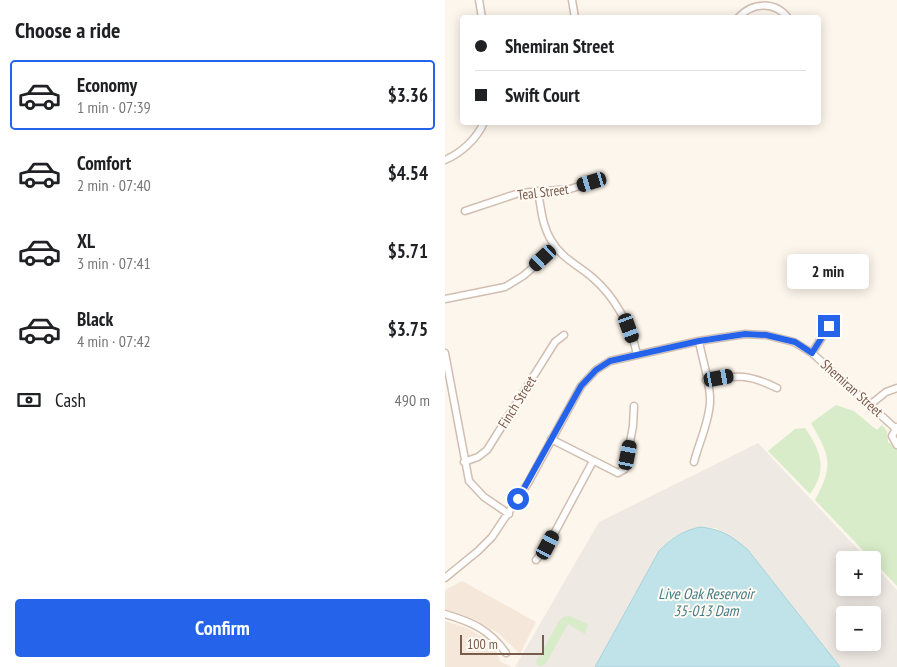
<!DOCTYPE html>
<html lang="en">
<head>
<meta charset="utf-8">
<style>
	:root { --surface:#fff; --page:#f2f2f2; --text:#202124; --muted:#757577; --line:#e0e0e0; --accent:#2563eb }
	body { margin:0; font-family:"PT Sans Narrow",sans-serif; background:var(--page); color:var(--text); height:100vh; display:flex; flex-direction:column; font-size:19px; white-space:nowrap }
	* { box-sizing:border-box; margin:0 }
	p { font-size:16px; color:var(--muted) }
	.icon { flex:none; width:28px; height:28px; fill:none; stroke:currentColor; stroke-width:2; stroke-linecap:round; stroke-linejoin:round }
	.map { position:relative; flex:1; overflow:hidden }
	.panel { display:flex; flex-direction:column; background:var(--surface); width:445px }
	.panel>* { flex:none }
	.top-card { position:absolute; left:15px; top:15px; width:361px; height:110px; border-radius:5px; box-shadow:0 2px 12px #0003; display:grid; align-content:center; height:110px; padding:0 15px; background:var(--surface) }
	.fabs { position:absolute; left:391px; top:551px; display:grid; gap:10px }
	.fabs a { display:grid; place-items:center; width:45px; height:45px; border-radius:5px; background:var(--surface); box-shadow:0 2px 12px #0003; font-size:25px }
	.scale { position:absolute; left:15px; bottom:12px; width:84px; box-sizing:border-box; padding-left:5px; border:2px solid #7a5c4d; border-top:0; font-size:14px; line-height:18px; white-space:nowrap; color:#7a5c4d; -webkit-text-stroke:4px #fffaf3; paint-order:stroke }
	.end { position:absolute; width:22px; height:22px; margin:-11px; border:6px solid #2563eb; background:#fff; box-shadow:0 0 0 2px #fff }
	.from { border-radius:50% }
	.bubble { position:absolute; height:35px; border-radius:5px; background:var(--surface); box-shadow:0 2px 12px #0003; font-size:16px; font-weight:700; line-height:35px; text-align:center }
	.car { position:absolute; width:15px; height:30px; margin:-15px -8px; border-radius:6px; box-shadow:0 0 4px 1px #0007; background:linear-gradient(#222 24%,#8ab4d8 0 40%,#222 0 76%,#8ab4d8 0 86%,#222 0) }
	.top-card b { display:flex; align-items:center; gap:18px; height:48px; font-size:19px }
	.top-card b+b { border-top:1px solid var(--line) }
	.top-card i { width:12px; height:12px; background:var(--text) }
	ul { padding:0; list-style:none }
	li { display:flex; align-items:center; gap:15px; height:70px; margin:0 10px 8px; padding:0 5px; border:2px solid transparent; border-radius:5px }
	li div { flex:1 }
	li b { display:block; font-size:19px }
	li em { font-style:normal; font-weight:700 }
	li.active { border-color:var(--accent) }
	li>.icon { width:45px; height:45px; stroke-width:1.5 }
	h2 { padding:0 15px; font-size:22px; line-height:60px }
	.pay { display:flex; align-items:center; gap:12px; height:55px; padding:0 15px; font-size:19px }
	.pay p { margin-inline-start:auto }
	.action { display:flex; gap:10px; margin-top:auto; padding:10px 15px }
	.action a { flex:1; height:58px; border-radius:5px; background:var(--accent); color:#fff; font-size:20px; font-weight:700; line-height:58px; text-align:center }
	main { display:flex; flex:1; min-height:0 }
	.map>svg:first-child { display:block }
</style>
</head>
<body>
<main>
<section class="panel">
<h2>Choose a ride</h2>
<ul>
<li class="active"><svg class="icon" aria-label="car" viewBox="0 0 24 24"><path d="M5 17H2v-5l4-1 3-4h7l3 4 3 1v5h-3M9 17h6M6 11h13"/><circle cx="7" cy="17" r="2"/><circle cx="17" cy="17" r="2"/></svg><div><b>Economy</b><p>1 min · 07:39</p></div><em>$3.36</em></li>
<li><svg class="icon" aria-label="car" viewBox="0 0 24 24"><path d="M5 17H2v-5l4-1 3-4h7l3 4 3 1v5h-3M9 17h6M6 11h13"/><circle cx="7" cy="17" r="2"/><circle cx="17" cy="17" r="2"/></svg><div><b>Comfort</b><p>2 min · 07:40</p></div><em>$4.54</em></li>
<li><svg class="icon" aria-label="car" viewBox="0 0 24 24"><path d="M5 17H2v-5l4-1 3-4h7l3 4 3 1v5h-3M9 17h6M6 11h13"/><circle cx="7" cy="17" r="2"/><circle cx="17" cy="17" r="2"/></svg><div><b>XL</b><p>3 min · 07:41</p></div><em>$5.71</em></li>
<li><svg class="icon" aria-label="car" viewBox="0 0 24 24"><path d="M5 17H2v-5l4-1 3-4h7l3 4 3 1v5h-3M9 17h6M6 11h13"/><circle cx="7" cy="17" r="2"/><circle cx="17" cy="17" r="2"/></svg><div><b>Black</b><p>4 min · 07:42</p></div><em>$3.75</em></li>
</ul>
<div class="pay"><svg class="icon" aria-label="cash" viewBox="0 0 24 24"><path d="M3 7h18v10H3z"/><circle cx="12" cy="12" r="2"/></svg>Cash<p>490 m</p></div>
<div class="action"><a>Confirm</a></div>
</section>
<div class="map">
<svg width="452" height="667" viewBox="0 0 452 667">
	<rect width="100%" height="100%" fill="#fdf6ec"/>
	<path fill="#f5e8da" d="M 17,581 L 91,622 L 75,654 L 53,633 L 30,620 L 0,609 L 0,590 Z
		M 0,621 L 22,628 L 47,642 L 56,662 L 67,667 L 0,667 Z"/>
	<path fill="#efe9e4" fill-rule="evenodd" d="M 313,443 L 423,560 L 400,560 L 400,588 L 428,588 L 428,564 L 452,590 L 452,667 L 395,667 L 303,550 L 271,528 L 255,527 L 240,531 L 226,539 L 214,551 L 150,667 L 70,667 L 154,522 ZM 400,615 L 428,615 L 428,642 L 400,642 Z"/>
	<path fill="#d8ecc9" d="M 391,405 L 409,411 L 432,430 L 437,425 L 442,431 L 443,442 L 452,448 L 452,586 L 370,500 C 389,465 385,456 366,423 Z
		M 360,428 C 376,451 383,470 365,494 L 323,451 L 350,429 Z
		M 125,616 L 143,624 L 140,634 L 123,624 L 100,665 L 93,666 L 91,662 L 114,621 L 118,617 Z"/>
	<path fill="#bfe3e8" stroke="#a5d3da" d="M 255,527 C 276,529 287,536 303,550 L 395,667 L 150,667 L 214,551 C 227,538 237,531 255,527 Z"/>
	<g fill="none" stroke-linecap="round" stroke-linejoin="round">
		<defs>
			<path id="minor" d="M 34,0 L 37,18
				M 127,0 L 130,18
				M 293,18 C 307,2 330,1 343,18
				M 0,160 C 16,153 32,139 39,122
				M 93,191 C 96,208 97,225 106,240 C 116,258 133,265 148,278 C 170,297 186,327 192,354
				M 20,211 L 74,193 L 125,189 L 147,182
				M 0,299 L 60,287 L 78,276 L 111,248
				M 0,353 L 24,481 L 39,497 L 64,514
				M 367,353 L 384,326
				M 261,380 C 292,375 304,374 332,388
				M 426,404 L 441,392 L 452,388
				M 452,427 L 447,436 L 452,445
				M 106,439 L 173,473 L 180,469 L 188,426 L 189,406
				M 19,462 L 33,457 L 42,450 L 110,342 L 119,335
				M 249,462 C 254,442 264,423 265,402 C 266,385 257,359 254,341
				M 91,560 L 103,545 L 148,461
				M 0,578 L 33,551 L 47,537 L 83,483 L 136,386 L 151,370 L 165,361 L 254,341 L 300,334 L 321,335 L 349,342 L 367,353 L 450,428
				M 0,614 C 27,622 45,630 61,653"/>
		</defs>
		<use href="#minor" stroke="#d1beb0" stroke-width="9"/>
		<use href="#minor" stroke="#fff" stroke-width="6"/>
	</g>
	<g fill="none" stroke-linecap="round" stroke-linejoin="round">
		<path stroke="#2563eb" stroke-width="6" d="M 73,499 L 136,386 L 151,370 L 165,361 L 254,341 L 300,334 L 321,335 L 350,342 L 367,353 L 384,326"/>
	</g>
	<g text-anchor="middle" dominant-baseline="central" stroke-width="4" stroke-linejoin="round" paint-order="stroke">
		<g font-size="14" fill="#7a5c4d" stroke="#fffaf3">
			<text transform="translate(98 192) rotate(-7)">Teal Street</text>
			<text transform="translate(407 388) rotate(42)">Shemiran Street</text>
			<text transform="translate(72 402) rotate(-58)">Finch Street</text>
		</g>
		<g font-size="15" font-style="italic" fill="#437c86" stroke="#fffaf3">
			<text x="261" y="593">Live Oak Reservoir<tspan x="261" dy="17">35-013 Dam</tspan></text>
		</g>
	</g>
</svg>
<div class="fabs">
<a>+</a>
<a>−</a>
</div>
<div class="scale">100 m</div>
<i class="end from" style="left:73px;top:499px"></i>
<i class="end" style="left:384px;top:326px"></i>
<div class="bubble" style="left:342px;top:254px;width:82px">2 min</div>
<i class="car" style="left:147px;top:182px;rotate:253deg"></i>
<i class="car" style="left:98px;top:258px;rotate:227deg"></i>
<i class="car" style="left:184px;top:328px;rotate:160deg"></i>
<i class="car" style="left:274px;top:378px;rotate:80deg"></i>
<i class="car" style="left:183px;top:455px;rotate:11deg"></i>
<i class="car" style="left:103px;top:545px;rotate:28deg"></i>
<div class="top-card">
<b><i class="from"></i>Shemiran Street</b>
<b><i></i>Swift Court</b>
</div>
</div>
</main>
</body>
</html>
